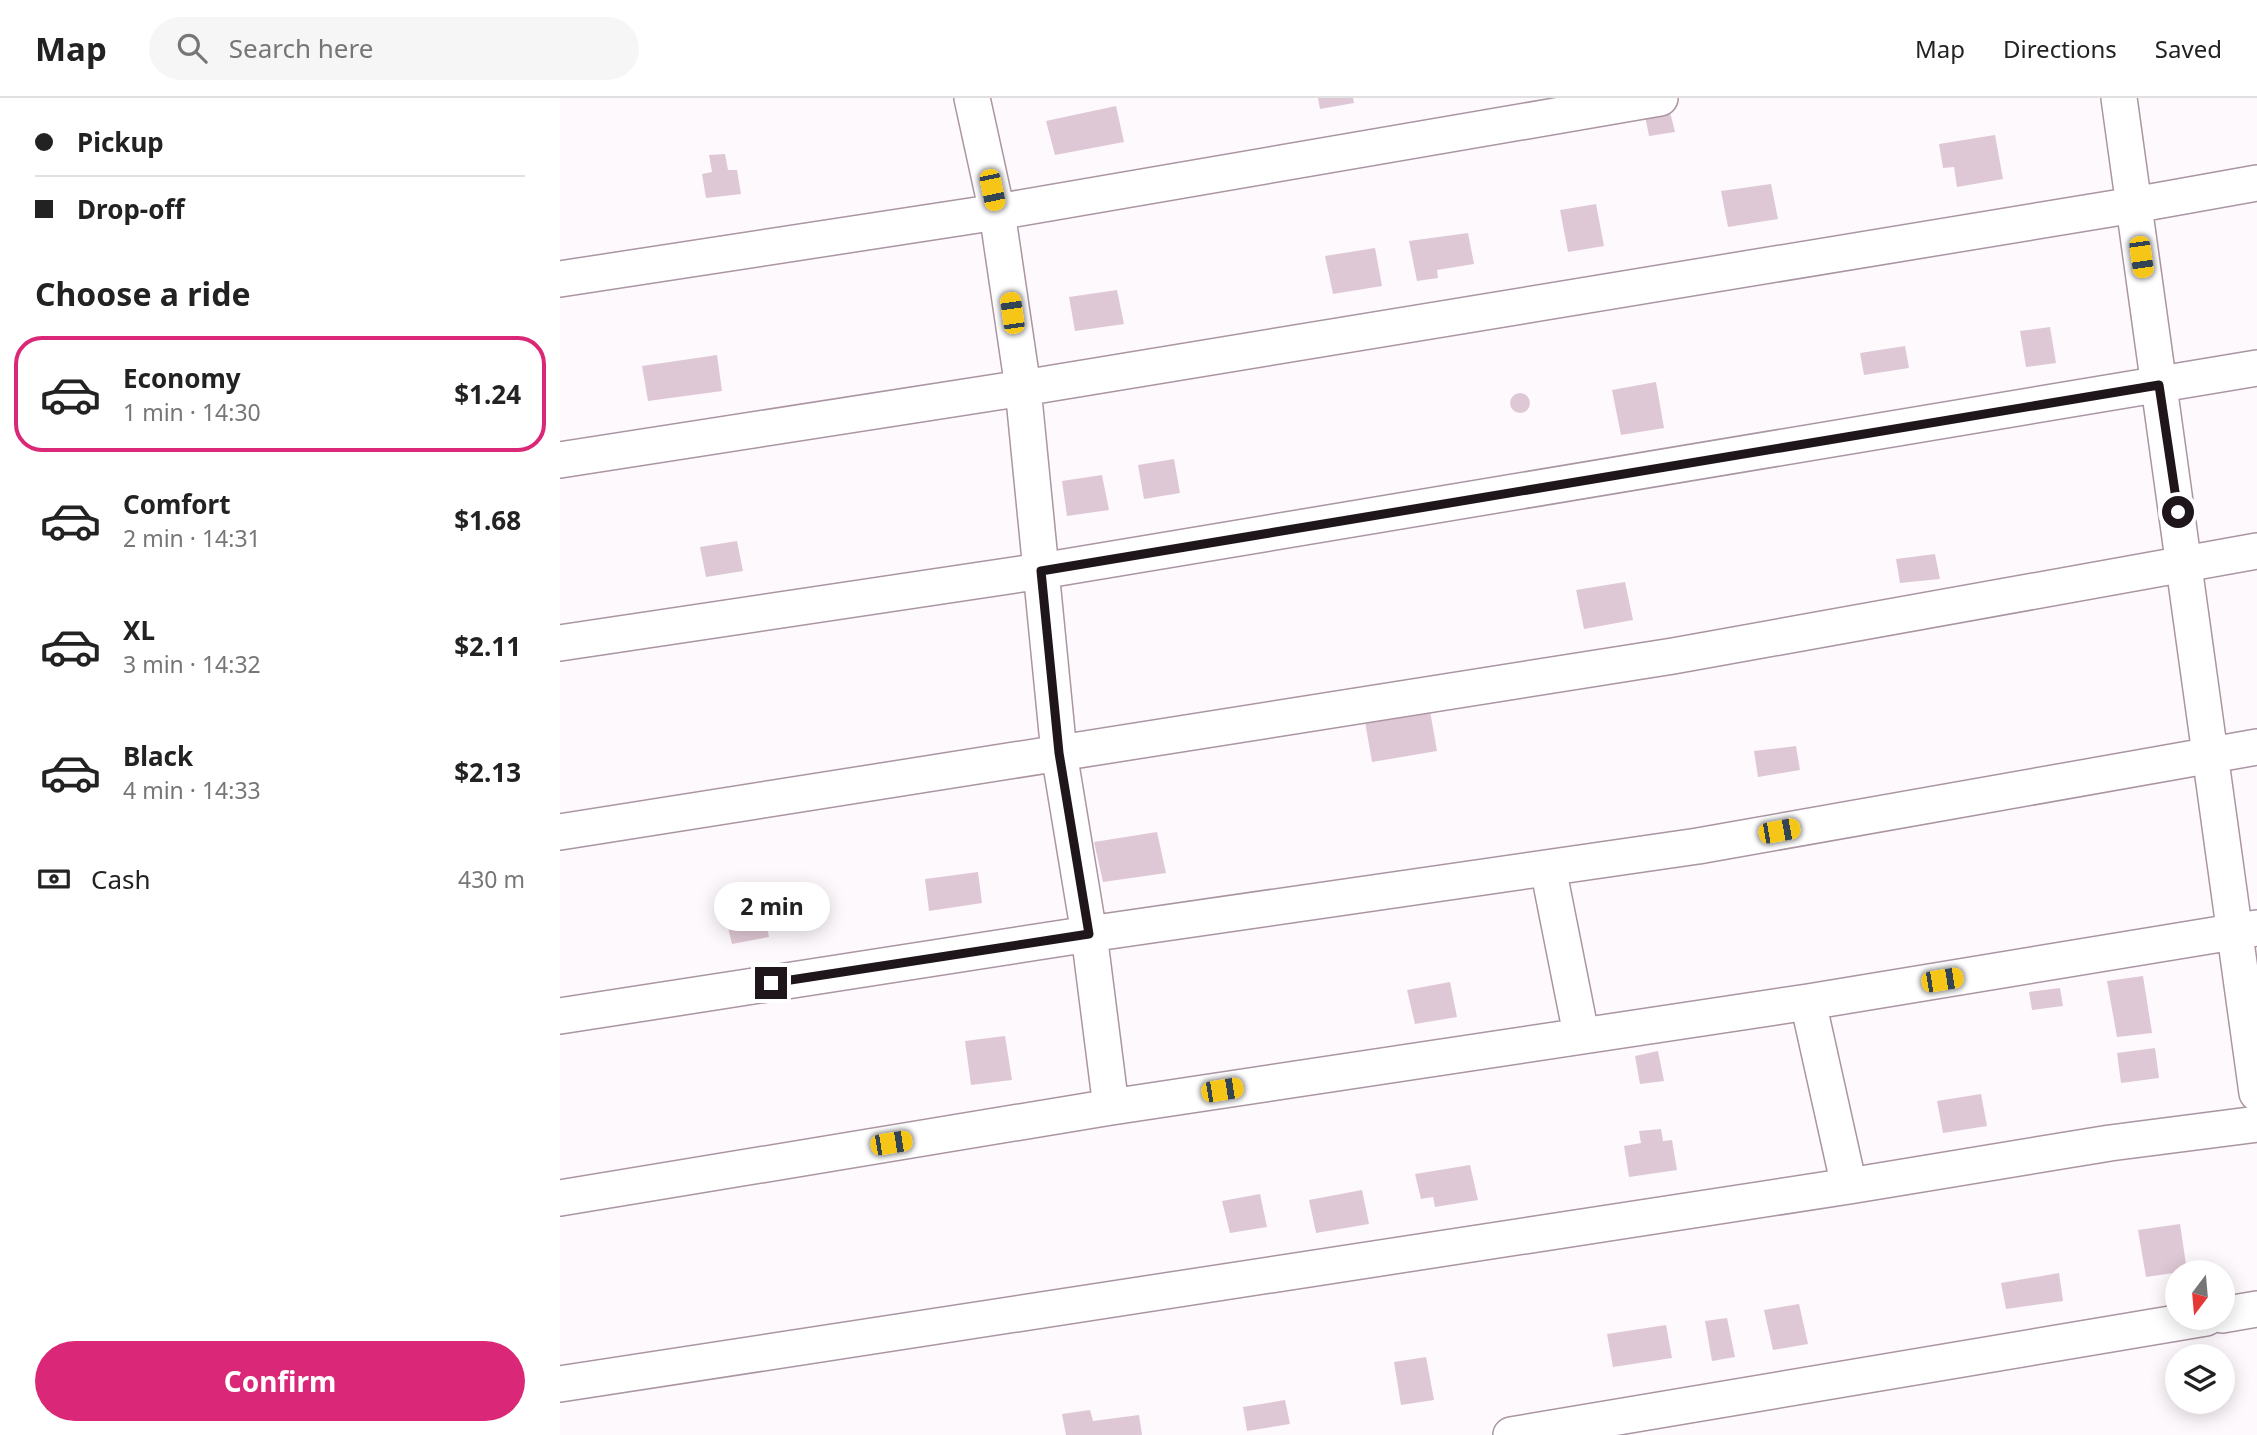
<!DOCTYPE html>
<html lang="en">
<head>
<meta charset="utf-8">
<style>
	:root { --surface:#fff; --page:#f6f6f6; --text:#222; --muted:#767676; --line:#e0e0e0; --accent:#db2777 }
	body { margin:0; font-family:"Noto Sans",sans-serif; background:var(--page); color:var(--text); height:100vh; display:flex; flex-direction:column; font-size:26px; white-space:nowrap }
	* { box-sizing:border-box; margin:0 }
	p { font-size:23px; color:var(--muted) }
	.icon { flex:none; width:38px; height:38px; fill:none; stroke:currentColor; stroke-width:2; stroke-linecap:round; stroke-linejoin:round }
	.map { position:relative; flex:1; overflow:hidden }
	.sheet { display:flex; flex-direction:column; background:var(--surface); width:560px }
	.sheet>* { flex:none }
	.hud { display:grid; align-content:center; height:154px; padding:0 35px; background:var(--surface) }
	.needle { width:46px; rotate:196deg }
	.fabs { position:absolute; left:1605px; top:1162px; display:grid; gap:14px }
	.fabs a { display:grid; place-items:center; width:70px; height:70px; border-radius:50%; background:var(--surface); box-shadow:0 4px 18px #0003; font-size:35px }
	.end { position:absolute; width:32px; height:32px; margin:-16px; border:9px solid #1e161b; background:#fff; box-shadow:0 0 0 4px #fff }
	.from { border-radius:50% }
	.bubble { position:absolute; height:49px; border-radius:24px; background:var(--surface); box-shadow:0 4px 18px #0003; font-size:23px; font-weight:700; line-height:49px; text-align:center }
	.car { position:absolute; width:21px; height:42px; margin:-21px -10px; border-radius:9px; box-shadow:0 0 5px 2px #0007; background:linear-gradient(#f5c518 24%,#345 0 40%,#f5c518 0 76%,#345 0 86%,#f5c518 0) }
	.hud b { display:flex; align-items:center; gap:24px; height:66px; font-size:26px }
	.hud b+b { border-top:2px solid var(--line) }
	.hud i { width:18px; height:18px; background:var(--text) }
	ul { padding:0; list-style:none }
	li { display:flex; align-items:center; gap:21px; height:116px; margin:0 14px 10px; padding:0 21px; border:4px solid transparent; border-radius:28px }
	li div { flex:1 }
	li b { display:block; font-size:26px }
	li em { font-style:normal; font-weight:700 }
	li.on { border-color:var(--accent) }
	li>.icon { width:63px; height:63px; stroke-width:1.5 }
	h2 { padding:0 35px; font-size:32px; line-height:84px }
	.pay { display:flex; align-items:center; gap:18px; height:77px; padding:0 35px; font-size:26px }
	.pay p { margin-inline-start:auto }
	.action { display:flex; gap:14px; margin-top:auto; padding:14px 35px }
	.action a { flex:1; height:80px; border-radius:42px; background:var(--accent); color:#fff; font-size:28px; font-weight:700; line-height:80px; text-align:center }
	header { display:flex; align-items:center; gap:42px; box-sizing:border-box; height:98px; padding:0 35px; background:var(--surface); border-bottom:2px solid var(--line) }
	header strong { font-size:33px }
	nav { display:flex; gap:38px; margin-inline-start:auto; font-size:24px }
	.search { width:490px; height:63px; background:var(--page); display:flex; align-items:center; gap:18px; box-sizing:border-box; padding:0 24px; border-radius:38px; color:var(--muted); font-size:26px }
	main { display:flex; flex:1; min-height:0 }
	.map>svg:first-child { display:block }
</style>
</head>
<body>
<header>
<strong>Map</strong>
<div class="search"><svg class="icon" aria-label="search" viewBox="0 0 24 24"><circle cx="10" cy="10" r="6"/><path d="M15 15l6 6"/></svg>Search here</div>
<nav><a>Map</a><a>Directions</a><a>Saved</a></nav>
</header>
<main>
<section class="sheet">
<div class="hud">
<b><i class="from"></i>Pickup</b>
<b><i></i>Drop-off</b>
</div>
<h2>Choose a ride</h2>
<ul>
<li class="on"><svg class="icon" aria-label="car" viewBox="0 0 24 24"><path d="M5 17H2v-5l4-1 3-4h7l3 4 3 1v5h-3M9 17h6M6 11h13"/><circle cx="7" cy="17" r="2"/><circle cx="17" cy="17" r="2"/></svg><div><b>Economy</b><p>1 min · 14:30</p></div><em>$1.24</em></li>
<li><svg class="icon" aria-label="car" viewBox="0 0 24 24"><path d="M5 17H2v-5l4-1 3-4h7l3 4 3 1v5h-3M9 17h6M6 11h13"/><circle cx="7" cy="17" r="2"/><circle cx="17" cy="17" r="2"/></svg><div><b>Comfort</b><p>2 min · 14:31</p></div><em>$1.68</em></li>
<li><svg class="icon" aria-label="car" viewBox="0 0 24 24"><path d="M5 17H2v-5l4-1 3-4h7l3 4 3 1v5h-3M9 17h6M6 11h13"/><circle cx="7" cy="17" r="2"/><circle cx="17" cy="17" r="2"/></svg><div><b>XL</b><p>3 min · 14:32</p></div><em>$2.11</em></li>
<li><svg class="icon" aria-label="car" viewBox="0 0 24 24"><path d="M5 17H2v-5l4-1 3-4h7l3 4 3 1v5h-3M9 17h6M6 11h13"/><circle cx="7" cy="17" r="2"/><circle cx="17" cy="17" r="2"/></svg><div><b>Black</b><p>4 min · 14:33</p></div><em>$2.13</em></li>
</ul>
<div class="pay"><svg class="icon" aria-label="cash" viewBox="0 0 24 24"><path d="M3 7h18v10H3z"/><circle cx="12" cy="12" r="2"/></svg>Cash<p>430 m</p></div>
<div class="action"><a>Confirm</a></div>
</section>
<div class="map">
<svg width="1697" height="1337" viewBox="0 0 1697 1337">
	<rect width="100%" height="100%" fill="#fef9fc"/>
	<path fill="#dfc8d5" d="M 758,0 L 793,0 L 794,5 L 760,11 Z
		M 556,8 L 564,44 L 495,57 L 486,23 Z
		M 1110,14 L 1115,34 L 1089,38 L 1085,18 Z
		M 1435,37 L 1443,81 L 1397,89 L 1394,69 L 1383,70 L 1379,46 Z
		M 165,56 L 168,72 L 177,72 L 181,96 L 146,100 L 142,76 L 152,74 L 149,57 Z
		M 1211,86 L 1218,121 L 1168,129 L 1161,93 Z
		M 1036,106 L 1044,148 L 1008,154 L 1000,112 Z
		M 908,135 L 914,166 L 877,172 L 878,180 L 857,183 L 849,143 Z
		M 815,150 L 822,188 L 773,196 L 765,158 Z
		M 557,192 L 564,226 L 515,233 L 509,199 Z
		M 1490,229 L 1496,265 L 1466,269 L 1460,233 Z
		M 1345,248 L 1349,270 L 1304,277 L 1300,255 Z
		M 157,257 L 162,293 L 88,303 L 82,268 Z
		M 1096,284 L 1104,330 L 1061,337 L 1052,292 Z
		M950 305a10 10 0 1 1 20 0a10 10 0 1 1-20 0Z
		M 614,361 L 620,395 L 584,401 L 578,367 Z
		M 542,377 L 549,412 L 507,418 L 502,383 Z
		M 177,443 L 183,473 L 146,479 L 140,449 Z
		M 1375,456 L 1380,481 L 1340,485 L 1336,461 Z
		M 1065,484 L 1073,522 L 1024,531 L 1016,492 Z
		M 869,607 L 877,653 L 812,664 L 804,618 Z
		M 1236,648 L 1240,672 L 1198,679 L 1194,653 Z
		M 597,734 L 606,775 L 543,784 L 534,744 Z
		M 418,774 L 422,805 L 369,813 L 365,781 Z
		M 203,810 L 209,839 L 172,846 L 165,817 Z
		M 1583,878 L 1592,935 L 1557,939 L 1547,883 Z
		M 890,884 L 897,919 L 855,926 L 847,892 Z
		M 1500,890 L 1503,908 L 1472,912 L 1469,894 Z
		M 445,938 L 452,982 L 411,987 L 405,943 Z
		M 1595,950 L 1599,980 L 1561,985 L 1557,955 Z
		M 1098,953 L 1104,983 L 1080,986 L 1075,958 Z
		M 1421,996 L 1427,1028 L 1383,1035 L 1377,1003 Z
		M 1101,1031 L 1103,1043 L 1112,1042 L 1117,1072 L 1069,1079 L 1064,1048 L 1081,1045 L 1079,1033 Z
		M 910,1067 L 918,1102 L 875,1109 L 873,1099 L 861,1101 L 855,1076 Z
		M 802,1092 L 809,1126 L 756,1135 L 749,1102 Z
		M 700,1096 L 707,1129 L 670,1135 L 662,1103 Z
		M 1620,1126 L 1627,1173 L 1586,1179 L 1578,1132 Z
		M 1499,1175 L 1503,1203 L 1446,1211 L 1441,1185 Z
		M 1239,1206 L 1248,1246 L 1213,1252 L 1204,1212 Z
		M 1167,1220 L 1175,1259 L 1152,1263 L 1145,1223 Z
		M 1106,1227 L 1112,1260 L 1053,1269 L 1047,1236 Z
		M 866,1259 L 874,1302 L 841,1307 L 834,1264 Z
		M 725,1302 L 730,1326 L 687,1333 L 683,1309 Z
		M 530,1312 L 533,1323 L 579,1317 L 582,1337 L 506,1337 L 502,1316 Z"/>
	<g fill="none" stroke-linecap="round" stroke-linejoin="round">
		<defs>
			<path id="minor" d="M 412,0 L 437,114 L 463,290 L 499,655 L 529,836 L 551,1009
				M 1559,0 L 1697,995
				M 0,181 L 437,114 L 1100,0
				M 0,362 L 463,290 L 1574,107 L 1697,85
				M 0,545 L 481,473 L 1697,270
				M 0,734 L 1113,558 L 1697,453
				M 988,770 L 1021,936
				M 1248,904 L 1289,1088
				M 0,918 L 529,836 L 1138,748 L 1697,649
				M 0,1100 L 551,1009 L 1248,904 L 1697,830
				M 1662,1217 L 1697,1211
				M 0,1286 L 1289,1088 L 1550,1045 L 1697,1026
				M 951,1337 L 1646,1220"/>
		</defs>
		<use href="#minor" stroke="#aa95a2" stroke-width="38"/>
		<use href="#minor" stroke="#fff" stroke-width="35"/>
	</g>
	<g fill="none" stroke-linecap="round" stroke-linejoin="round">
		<path stroke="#1e161b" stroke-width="9" d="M 211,885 L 529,836 L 499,655 L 481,473 L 1599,287 L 1618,414"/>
	</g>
</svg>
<div class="fabs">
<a><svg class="needle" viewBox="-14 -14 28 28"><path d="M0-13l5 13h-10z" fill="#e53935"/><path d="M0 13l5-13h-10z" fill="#767676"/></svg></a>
<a><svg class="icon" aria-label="layers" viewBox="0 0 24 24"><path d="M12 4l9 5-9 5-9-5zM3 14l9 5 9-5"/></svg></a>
</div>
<i class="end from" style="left:1618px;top:414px"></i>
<i class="end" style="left:211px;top:885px"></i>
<div class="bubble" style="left:154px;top:784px;width:116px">2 min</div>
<i class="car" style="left:432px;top:92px;rotate:168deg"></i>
<i class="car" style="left:1581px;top:159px;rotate:172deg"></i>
<i class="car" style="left:452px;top:215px;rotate:352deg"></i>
<i class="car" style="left:1219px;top:733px;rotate:80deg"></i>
<i class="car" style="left:1382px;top:882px;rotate:81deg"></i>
<i class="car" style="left:662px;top:992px;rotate:81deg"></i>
<i class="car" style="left:331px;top:1045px;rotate:81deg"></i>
</div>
</main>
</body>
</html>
